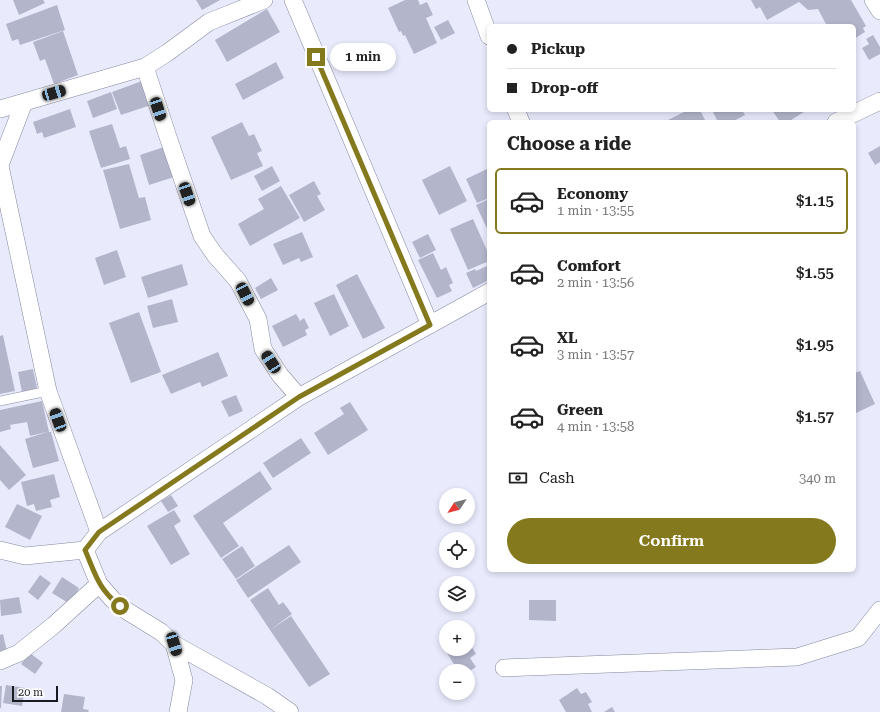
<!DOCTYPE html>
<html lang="en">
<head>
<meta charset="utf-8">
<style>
	:root { --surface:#fff; --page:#f6f6f6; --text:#222; --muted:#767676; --line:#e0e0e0; --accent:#85791e }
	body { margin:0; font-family:"Roboto Serif",serif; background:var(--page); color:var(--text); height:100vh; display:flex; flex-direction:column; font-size:15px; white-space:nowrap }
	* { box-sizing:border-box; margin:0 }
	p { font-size:13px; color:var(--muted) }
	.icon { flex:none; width:22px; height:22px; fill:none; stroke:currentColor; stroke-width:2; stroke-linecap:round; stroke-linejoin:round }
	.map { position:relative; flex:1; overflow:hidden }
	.drawer { position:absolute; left:487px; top:120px; width:369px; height:452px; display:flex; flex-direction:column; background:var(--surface); border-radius:6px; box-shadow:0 2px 6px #0003 }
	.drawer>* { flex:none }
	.top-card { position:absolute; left:487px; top:24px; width:369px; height:88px; border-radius:6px; box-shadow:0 2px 6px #0003; display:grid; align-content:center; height:88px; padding:0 20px; background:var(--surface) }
	.needle { width:26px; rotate:234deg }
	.buttons { position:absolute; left:439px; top:488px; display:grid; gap:8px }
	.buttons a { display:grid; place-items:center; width:36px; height:36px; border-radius:50%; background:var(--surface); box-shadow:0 2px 6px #0003; font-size:20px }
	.scale { position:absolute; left:12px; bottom:10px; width:46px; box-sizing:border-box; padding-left:4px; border:2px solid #191a22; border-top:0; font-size:11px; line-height:14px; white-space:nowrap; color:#191a22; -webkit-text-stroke:3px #fff; paint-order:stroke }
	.end { position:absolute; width:18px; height:18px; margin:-9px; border:5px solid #85791e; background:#fff; box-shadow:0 0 0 2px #fff }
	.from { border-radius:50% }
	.bubble { position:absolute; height:28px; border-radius:14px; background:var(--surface); box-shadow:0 2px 6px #0003; font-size:13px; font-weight:600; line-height:28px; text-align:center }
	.car { position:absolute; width:12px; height:24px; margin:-12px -6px; border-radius:5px; box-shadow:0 0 3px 1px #0007; background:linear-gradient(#222 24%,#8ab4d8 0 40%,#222 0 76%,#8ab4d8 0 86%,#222 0) }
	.top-card b { display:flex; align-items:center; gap:14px; height:38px; font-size:15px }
	.top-card b+b { border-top:1px solid var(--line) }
	.top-card i { width:10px; height:10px; background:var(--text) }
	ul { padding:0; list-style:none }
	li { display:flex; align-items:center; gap:12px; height:66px; margin:0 8px 6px; padding:0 12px; border:2px solid transparent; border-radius:6px }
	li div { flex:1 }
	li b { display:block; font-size:15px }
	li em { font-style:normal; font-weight:600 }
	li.selected { border-color:var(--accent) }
	li>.icon { width:36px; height:36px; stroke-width:1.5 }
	h2 { padding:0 20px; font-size:18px; line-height:48px }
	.pay { display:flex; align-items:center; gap:10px; height:44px; padding:0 20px; font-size:15px }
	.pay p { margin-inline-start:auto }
	.action { display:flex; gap:8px; margin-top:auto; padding:8px 20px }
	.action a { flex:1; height:46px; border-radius:24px; background:var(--accent); color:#fff; font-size:16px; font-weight:600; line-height:46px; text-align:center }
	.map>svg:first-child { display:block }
</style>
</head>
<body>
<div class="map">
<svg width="880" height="712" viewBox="0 0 880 712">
	<rect width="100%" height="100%" fill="#e9ebfd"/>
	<path fill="#b3b5cb" d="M 13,0 L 43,0 L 45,3 L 19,15 Z
		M 196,0 L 220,0 L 202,10 Z
		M 405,0 L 418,0 L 420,5 L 427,2 L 433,15 L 426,18 L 437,43 L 414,54 L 405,35 L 403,36 L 401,31 L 399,32 L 388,8 Z
		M 751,0 L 851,0 L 866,26 L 863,28 L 865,32 L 854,39 L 854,26 L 827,26 L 818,9 L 808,10 L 799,2 L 767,20 L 760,7 L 756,9 Z
		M 57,5 L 65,30 L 20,45 L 18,39 L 12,41 L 6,24 Z
		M 267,9 L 280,32 L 227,62 L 215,40 Z
		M 448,20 L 455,33 L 441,40 L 434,27 Z
		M 63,31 L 78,75 L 54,84 L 45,59 L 40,61 L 33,42 Z
		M 873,35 L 880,47 L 880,54 L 869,60 L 862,48 L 869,44 L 866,39 Z
		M 276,62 L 284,78 L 243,100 L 235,84 Z
		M 142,81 L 151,105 L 121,115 L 112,92 Z
		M 111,92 L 117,109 L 93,118 L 87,101 Z
		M 70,109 L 76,127 L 44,138 L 42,132 L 37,134 L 33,122 Z
		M 688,110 L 700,110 L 706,122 L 664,122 Z
		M 712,110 L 742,110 L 745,115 L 732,122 L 718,122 Z
		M 772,110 L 807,110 L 788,122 L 780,122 Z
		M 242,122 L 249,136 L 254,134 L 262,151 L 257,153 L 263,166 L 231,180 L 211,137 Z
		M 112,124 L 120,148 L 126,146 L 130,159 L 101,168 L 89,131 Z
		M 880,146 L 880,162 L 875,165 L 868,153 Z
		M 164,147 L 174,177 L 149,185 L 140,155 Z
		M 129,164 L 139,198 L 145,197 L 151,220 L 120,229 L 103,170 Z
		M 272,166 L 280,181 L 262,191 L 254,176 Z
		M 450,166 L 467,201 L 439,215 L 422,180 Z
		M 489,168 L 489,198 L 477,203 L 466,179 Z
		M 314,181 L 321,194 L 317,196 L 325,210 L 304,222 L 289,195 Z
		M 281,186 L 300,218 L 250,246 L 238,224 L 264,209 L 258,199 Z
		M 489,199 L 489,233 L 476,205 Z
		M 473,219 L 489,255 L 489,261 L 468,270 L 450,229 Z
		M 302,232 L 313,257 L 301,262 L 299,258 L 283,265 L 273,244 Z
		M 428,234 L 436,250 L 420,258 L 412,242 Z
		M 117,250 L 126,277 L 104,285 L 95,258 Z
		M 433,253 L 441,270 L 446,267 L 453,283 L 449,285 L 452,291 L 437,298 L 418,260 Z
		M 182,264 L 188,285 L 148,298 L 141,277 Z
		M 489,265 L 489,280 L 473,288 L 466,273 L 475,269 L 476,271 Z
		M 357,274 L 385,328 L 363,339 L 336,285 Z
		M 271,278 L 278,290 L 261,299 L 255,288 Z
		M 334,294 L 349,326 L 330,336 L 314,303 Z
		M 172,299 L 178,322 L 153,328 L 147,306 Z
		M 139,312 L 161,372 L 131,383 L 109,323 Z
		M 296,314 L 300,321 L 304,318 L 309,328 L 305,330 L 307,335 L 283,347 L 272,326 Z
		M 3,335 L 15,391 L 0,394 L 0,336 Z
		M 218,352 L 228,376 L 202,387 L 200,382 L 171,394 L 162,375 Z
		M 33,369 L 37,388 L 22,392 L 18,372 Z
		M 860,371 L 875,404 L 854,414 L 854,373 Z
		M 236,395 L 243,411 L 229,417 L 221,401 Z
		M 42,401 L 49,432 L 51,432 L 59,461 L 33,468 L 25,439 L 47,432 L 30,436 L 27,422 L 10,425 L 11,429 L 0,432 L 0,410 Z
		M 350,402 L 368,430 L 328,455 L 314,433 L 344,414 L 340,408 Z
		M 301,438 L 311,453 L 273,478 L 263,463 Z
		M 0,445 L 26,475 L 9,490 L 0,480 Z
		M 260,471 L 272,489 L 223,523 L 239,546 L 221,558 L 193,516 Z
		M 54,474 L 60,497 L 50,500 L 52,507 L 36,511 L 34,504 L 27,506 L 21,482 Z
		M 171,495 L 178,506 L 168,512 L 161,501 Z
		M 17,504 L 42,516 L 30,540 L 5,527 Z
		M 174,510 L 181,521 L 174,526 L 190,554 L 171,565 L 147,526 Z
		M 289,545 L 301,562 L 248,598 L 236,580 Z
		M 242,546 L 255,566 L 236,579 L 222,559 Z
		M 40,575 L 51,583 L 38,600 L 28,592 Z
		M 62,577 L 79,588 L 70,604 L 52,593 Z
		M 268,588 L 279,605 L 283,602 L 292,614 L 270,630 L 250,600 Z
		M 19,597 L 22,613 L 1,616 L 0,600 Z
		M 529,600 L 556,600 L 556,621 L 529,620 Z
		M 291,616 L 330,674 L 309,687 L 270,630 Z
		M 3,634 L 8,656 L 0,657 L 0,635 Z
		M 468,641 L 476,654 L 470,658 L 476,667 L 468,672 L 458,671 L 447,653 L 453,649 L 468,649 Z
		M 30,653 L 43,663 L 35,674 L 21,664 Z
		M 6,685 L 25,688 L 22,706 L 3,703 Z
		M 0,686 L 2,686 L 1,708 L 0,708 Z
		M 577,688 L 581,694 L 586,692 L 592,702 L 588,704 L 592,712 L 566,712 L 559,700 Z
		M 64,694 L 85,697 L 83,709 L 89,710 L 88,712 L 61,712 Z
		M 612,707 L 615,712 L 604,712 Z"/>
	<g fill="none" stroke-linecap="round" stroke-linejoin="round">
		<defs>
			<path id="lane" d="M 0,401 L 48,391"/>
			<path id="street" d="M 264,0 L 209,22 L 167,53 L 145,67 L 168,137 L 202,236 L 215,255 L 238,281 L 258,319 L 263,349 L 280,375 L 299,397
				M 293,0 L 430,325
				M 476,0 L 489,36
				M 873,0 L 880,11
				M 0,109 L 145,67
				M 516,110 L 521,122
				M 836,122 L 880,101
				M 0,165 L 24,102
				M 0,166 L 48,391 L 99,532
				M 0,550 L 25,556 L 85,550 L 99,532 L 299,397 L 489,292
				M 85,550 L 99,584 L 113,600 L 127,611 L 161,632 L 174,644 L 184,680 L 178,712
				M 174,644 L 267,696 L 290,712
				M 0,661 L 19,653 L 54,625 L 99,584
				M 504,668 L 797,657 L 858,638 L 880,610"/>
		</defs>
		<use href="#lane" stroke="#86889d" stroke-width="10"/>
		<use href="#street" stroke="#86889d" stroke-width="18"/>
		<use href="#lane" stroke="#fff" stroke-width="9"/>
		<use href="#street" stroke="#fff" stroke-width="17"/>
	</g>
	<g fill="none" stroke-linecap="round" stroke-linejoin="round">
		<path stroke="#85791e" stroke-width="5" d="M 120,606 C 98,589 95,573 85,550 L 99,532 L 299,397 L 430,325 L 316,57"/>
	</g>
</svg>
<div class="buttons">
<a><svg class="needle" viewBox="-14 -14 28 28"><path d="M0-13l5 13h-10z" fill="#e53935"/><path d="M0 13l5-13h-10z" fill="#767676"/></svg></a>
<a><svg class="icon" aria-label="locate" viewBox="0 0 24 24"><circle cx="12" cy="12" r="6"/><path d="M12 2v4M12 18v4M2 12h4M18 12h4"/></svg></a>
<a><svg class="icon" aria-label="layers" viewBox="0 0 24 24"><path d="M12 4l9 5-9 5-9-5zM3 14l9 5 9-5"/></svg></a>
<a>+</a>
<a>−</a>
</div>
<div class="scale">20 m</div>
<i class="end from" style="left:120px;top:606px"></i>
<i class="end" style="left:316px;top:57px"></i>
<div class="bubble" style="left:330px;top:43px;width:66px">1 min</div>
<i class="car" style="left:54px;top:93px;rotate:74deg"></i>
<i class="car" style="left:158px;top:109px;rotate:162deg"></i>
<i class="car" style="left:187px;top:194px;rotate:161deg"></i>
<i class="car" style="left:245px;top:294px;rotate:153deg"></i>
<i class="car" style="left:271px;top:362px;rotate:327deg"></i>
<i class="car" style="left:58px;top:420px;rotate:340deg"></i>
<i class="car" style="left:174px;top:644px;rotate:163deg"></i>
<div class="top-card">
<b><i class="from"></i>Pickup</b>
<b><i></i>Drop-off</b>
</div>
<section class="drawer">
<h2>Choose a ride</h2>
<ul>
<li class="selected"><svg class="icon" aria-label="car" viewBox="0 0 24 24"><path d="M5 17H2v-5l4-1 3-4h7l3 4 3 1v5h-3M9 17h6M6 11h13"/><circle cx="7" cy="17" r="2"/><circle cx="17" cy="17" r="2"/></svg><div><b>Economy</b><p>1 min · 13:55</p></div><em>$1.15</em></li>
<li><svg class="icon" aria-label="car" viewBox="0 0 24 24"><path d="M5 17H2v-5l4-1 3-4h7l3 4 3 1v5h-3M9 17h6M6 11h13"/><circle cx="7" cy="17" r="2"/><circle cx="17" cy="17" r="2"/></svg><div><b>Comfort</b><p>2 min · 13:56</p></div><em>$1.55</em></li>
<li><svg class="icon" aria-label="car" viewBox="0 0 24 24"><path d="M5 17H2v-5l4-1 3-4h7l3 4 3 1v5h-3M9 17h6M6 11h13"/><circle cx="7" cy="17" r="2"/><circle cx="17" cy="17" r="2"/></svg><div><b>XL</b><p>3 min · 13:57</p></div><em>$1.95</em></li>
<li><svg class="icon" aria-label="car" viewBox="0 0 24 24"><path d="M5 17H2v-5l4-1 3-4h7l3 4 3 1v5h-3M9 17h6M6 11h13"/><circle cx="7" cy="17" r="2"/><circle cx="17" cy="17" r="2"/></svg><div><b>Green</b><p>4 min · 13:58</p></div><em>$1.57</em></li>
</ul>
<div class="pay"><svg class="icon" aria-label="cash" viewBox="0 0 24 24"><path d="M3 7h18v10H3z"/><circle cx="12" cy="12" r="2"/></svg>Cash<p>340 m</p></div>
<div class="action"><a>Confirm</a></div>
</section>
</div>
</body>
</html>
